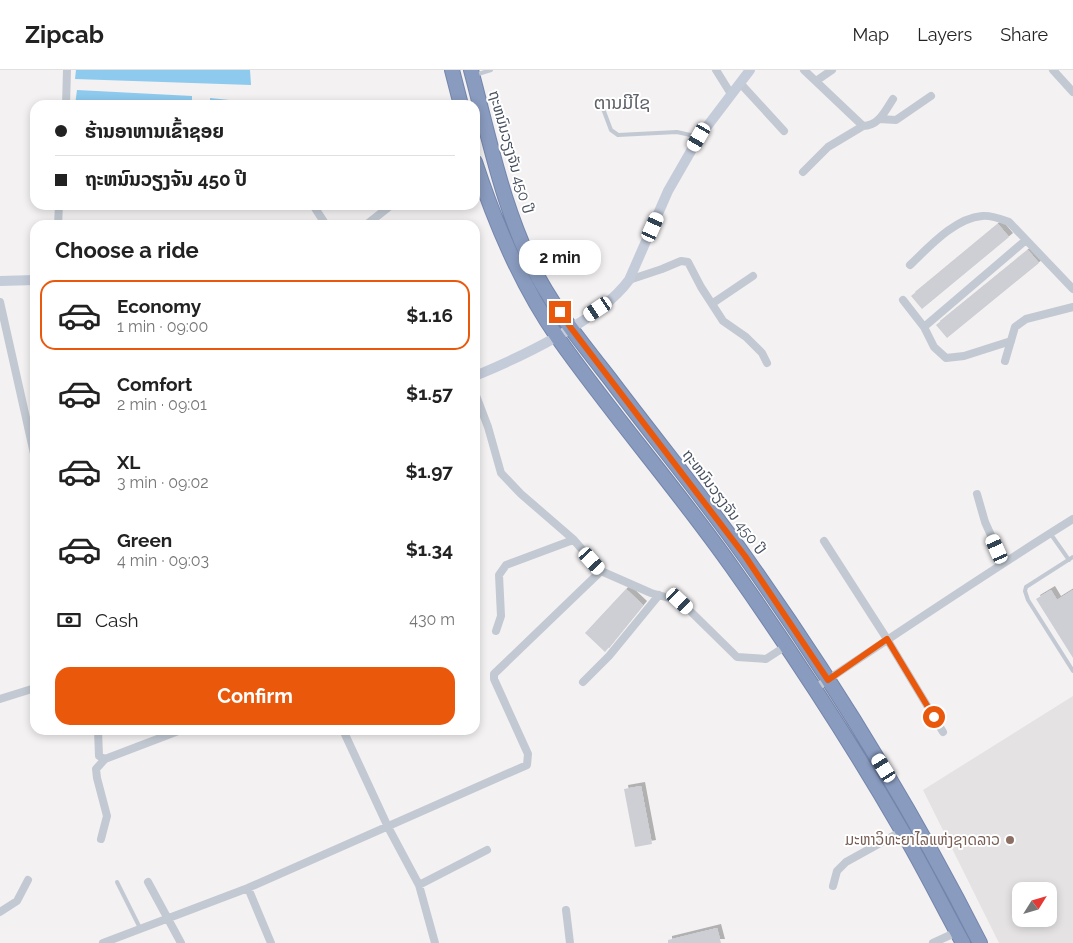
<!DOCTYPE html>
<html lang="en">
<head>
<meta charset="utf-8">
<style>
	:root { --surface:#fff; --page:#f6f6f6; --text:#222; --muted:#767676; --line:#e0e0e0; --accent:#ea580c }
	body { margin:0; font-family:Raleway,"Noto Sans Lao",sans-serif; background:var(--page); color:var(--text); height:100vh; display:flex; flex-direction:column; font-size:19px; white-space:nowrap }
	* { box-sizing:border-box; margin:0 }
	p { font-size:16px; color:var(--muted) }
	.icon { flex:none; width:28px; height:28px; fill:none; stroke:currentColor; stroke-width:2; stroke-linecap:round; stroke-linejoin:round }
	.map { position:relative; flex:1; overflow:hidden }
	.side { position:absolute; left:30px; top:150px; width:450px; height:515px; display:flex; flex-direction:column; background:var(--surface); border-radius:15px; box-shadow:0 2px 8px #0003 }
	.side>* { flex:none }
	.top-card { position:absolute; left:30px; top:30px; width:450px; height:110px; border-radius:15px; box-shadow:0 2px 8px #0003; display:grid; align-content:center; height:110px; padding:0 25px; background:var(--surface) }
	.needle { width:32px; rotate:53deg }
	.fabs { position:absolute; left:1012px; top:812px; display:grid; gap:10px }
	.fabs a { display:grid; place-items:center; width:45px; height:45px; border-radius:10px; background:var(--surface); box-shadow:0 2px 8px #0003; font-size:25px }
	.end { position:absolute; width:22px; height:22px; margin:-11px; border:6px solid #ea580c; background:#fff; box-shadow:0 0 0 2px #fff }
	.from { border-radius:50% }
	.bubble { position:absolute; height:35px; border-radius:15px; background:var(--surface); box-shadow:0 2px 8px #0003; font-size:16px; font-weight:700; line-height:35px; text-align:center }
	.car { position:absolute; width:15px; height:30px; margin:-15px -8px; border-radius:6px; box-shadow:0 0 4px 1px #0007; background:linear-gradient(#fff 24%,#345 0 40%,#fff 0 76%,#345 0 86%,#fff 0) }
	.top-card b { display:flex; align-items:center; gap:18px; height:48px; font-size:19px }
	.top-card b+b { border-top:1px solid var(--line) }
	.top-card i { width:12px; height:12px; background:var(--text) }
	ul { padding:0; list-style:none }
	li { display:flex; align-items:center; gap:15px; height:70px; margin:0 10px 8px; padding:0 15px; border:2px solid transparent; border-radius:15px }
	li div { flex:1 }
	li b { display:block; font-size:19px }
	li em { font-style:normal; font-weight:700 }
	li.current { border-color:var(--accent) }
	li>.icon { width:45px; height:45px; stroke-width:1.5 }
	h2 { padding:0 25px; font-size:22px; line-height:60px }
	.pay { display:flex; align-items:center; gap:12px; height:55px; padding:0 25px; font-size:19px }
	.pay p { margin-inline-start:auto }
	.action { display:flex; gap:10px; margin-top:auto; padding:10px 25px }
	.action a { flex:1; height:58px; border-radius:15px; background:var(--accent); color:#fff; font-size:20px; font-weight:700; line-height:58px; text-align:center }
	header { display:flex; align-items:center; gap:30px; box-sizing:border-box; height:70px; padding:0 25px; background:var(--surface); border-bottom:1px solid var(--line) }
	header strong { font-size:24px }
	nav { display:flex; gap:28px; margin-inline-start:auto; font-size:18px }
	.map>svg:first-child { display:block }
</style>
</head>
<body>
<header>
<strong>Zipcab</strong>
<nav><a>Map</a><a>Layers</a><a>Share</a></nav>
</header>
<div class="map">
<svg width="1073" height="873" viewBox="0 0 1073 873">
	<defs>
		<filter id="shadow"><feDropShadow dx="4" dy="-4" stdDeviation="0" flood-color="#0004"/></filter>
	</defs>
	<rect width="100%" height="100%" fill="#f3f1f1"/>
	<path fill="#e4e2e3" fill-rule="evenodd" d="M 1073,626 L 1073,873 L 999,873 L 923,720 ZM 1021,821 L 1049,821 L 1049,849 L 1021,849 Z"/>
	<path fill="#8dcaed" d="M 76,0 L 250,0 L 251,15 L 75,9 Z
		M 77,20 L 192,26 L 192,35 L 75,35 Z
		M 210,28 L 249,32 L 249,35 L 210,35 Z"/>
	<path fill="#cdcfd5" filter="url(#shadow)" d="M 998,154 L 1009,167 L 922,239 L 911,226 Z
		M 1028,180 L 1039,193 L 947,268 L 936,255 Z
		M 626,519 L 643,535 L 605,582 L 585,563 Z
		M 1051,520 L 1057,530 L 1073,520 L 1073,588 L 1036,529 Z
		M 641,716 L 652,774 L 635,777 L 624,719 Z
		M 717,858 L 721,873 L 668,873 L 668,870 Z"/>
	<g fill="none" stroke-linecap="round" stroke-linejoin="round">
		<defs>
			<path id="highway" d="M 452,0 L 461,35
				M 471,0 C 490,71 504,144 539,209 C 559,245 585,277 610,309 C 655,369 703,427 746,488 C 833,611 912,739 980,873
				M 475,92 C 495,153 521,215 558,268 C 613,346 677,419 732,497 C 792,582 849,669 901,759 C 923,796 942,835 963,873"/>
		</defs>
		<use href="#highway" stroke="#7485ab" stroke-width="16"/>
		<path stroke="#c2c9d2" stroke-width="4" d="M 475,5 L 491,0
			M 602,36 L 611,60 L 618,65 L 677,62 L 699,67
			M 1050,463 L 1069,490
			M 1073,487 L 1026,517 L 1025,521 L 1028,530 L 1073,601
			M 117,812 L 140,858"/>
		<path stroke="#c2c9d2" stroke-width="8" d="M 716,0 L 731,24
			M 804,0 L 863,56 C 879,56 885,41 893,29
			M 1053,0 L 1073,22
			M 816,11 L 832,0
			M 740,13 L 784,61
			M 66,35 L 67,0
			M 879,49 L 896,50 L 931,26
			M 803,102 L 828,77 L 863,56
			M 313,135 L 326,155
			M 58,155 L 59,135
			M 366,155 L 390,136
			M 910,195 C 929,177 955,148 982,146 C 991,145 1001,149 1009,152 L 1073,219
			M 629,210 L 662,199 L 681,191 L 688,192 L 701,217 L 723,251 L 746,267 L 762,283 L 767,293
			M 903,230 L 924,257 L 1026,170
			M 0,232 L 35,388
			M 713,233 L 753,206
			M 924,257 L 934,277 L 946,288 L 964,286 L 1011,271
			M 1005,291 L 1015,257 L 1026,249 L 1073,237
			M 475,323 L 488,357 L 501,403 L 521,424 L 573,469 L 601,501 L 651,523 L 680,531 L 737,587 L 766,589 L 786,576
			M 977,424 L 985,452 L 1003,492
			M 824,471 L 887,569 L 943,662
			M 496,561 L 501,546 L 499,505 L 506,495 L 573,470
			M 583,612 L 609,586 L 659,525
			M 814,619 C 900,561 985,504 1073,449
			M 0,629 L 35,618
			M 98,660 L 99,686 L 105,689
			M 343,660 L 388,757 L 419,815 L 435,873
			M 101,769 L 107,746 L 97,708 L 96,699 L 105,689 L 181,660
			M 148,812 L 181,873
			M 419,815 L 487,780
			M 833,816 L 837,801 L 846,792 L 902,761
			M 248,818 L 271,873
			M 566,840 L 570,873
			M 0,842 L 17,831 L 28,810
			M 103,873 L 248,818 L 527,695 L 528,684 L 494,609 L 494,604 L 601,501
			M 933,873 L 957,862"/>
		<path stroke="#c4cbd9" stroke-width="10" d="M 0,211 L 35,210
			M 475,306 C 521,287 600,250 629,210 L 668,121 L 699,67 L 750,0"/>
		<use href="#highway" stroke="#899bbf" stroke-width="14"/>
	</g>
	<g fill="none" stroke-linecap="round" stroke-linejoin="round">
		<path stroke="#ea580c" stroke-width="6" d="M 560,242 L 571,258 L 745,486 L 828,610 L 887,569 L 934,647"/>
	</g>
	<circle fill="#8d6e63" stroke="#fff" stroke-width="2" cx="1010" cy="770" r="5"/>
	<g text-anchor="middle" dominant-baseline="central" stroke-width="4" stroke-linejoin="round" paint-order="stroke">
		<g font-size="15" fill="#48515f" stroke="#fff">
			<text transform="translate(511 82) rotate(74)">ຖະຫນົນວຽງຈັນ 450 ປີ</text>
			<text transform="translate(724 432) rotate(53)">ຖະຫນົນວຽງຈັນ 450 ປີ</text>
		</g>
		<g font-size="15" fill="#785e54" stroke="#fff" text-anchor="end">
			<text x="1000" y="770">ມະຫາວິທະຍາໄລແຫ່ງຊາດລາວ</text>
		</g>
		<g font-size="18" fill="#5d6066" stroke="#fff">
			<text x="622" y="32">ຕານມີໄຊ</text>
		</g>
	</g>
</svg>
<div class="fabs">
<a><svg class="needle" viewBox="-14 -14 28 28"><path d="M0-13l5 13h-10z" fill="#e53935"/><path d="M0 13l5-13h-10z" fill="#767676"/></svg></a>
</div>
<i class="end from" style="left:934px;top:647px"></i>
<i class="end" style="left:560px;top:242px"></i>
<div class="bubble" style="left:519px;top:170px;width:82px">2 min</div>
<i class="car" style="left:699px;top:67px;rotate:210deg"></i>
<i class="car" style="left:653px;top:157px;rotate:24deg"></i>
<i class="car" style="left:598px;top:239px;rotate:236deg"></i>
<i class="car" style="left:997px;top:479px;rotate:336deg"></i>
<i class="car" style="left:592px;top:491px;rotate:138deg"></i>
<i class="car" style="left:680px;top:531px;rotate:133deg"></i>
<i class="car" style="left:884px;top:698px;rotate:328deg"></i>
<div class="top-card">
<b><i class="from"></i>ຮ້ານອາຫານເຂົ້າຊອຍ</b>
<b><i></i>ຖະຫນົນວຽງຈັນ 450 ປີ</b>
</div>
<section class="side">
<h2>Choose a ride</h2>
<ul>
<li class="current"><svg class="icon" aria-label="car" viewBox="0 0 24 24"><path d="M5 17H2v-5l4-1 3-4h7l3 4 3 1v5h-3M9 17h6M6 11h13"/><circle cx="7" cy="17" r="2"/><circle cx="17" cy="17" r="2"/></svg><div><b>Economy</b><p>1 min · 09:00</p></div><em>$1.16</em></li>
<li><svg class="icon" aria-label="car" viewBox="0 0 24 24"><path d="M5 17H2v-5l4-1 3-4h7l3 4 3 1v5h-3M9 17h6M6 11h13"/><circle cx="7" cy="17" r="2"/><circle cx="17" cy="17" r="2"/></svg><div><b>Comfort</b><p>2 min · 09:01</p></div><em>$1.57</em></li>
<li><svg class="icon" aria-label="car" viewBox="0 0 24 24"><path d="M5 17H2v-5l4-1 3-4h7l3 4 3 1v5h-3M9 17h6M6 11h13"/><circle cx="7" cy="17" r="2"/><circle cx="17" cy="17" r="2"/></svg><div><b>XL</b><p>3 min · 09:02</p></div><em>$1.97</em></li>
<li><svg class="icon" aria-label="car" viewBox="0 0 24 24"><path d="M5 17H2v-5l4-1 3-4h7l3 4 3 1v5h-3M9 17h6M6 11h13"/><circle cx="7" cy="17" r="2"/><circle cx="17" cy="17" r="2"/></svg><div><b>Green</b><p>4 min · 09:03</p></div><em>$1.34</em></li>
</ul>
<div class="pay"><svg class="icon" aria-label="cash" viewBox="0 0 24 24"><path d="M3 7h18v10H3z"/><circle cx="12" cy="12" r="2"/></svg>Cash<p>430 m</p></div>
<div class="action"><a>Confirm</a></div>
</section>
</div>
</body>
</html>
